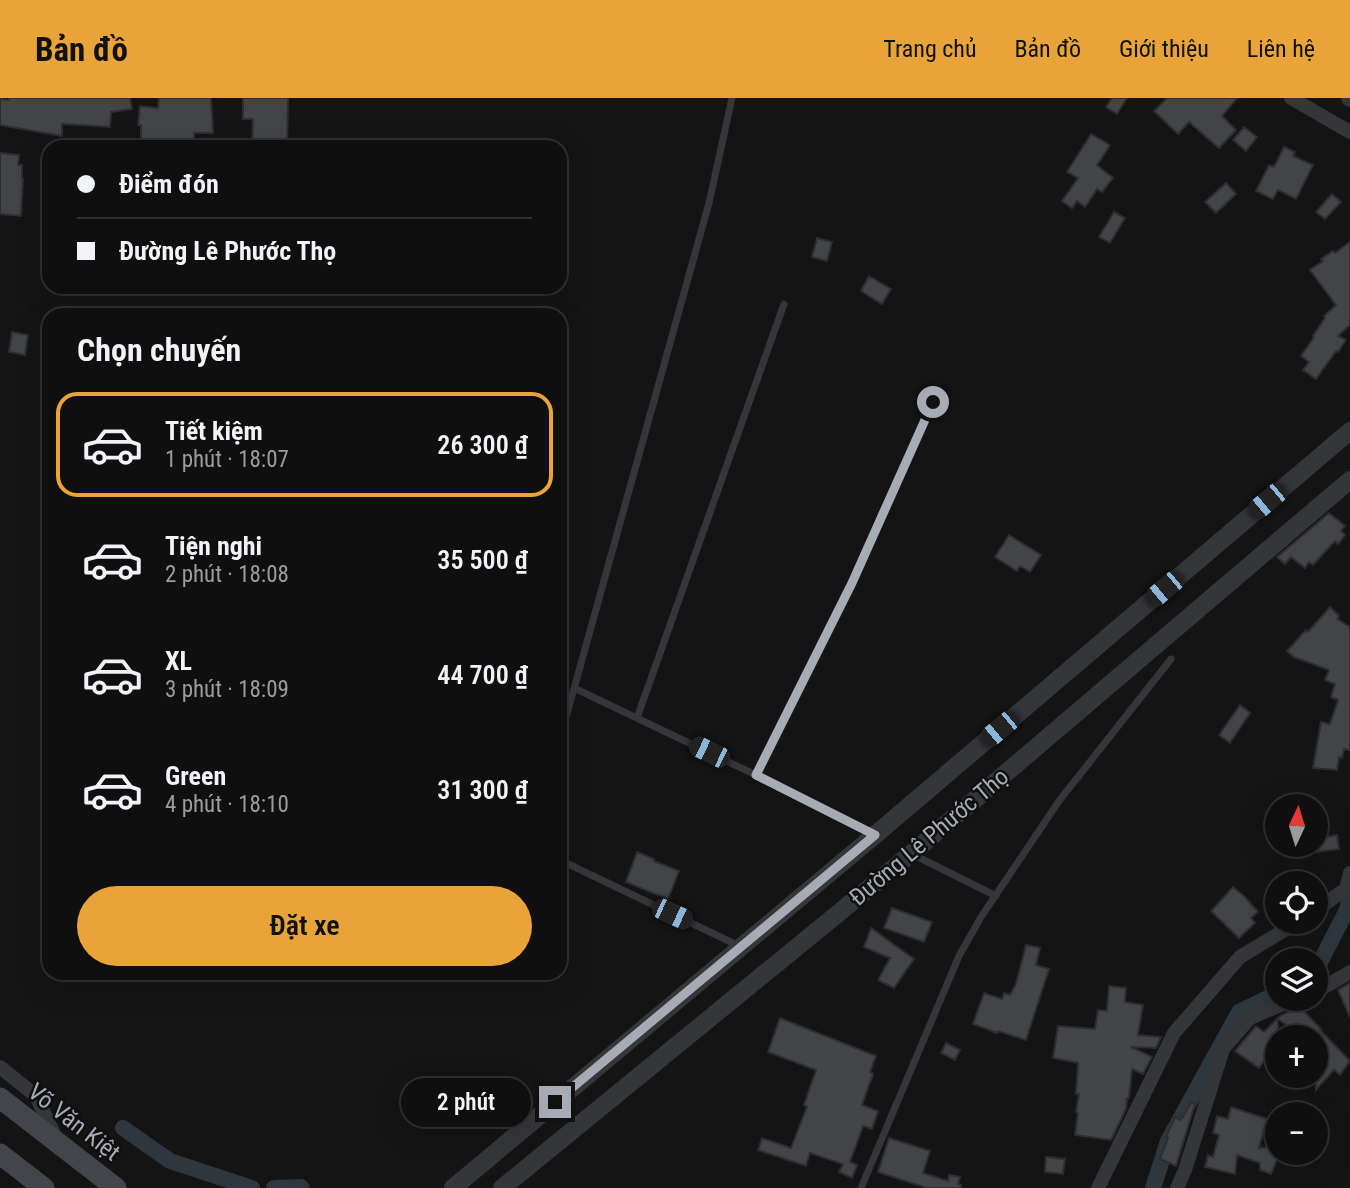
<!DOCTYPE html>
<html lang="vi">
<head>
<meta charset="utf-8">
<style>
	:root { --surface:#0f0f10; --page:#1d1d1e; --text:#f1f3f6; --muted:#9b9c9f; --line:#2f2f30; --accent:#e8a439 }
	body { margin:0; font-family:"Roboto Condensed",sans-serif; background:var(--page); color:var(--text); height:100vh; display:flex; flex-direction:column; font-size:26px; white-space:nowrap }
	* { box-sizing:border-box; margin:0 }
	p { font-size:23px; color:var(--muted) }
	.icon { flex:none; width:38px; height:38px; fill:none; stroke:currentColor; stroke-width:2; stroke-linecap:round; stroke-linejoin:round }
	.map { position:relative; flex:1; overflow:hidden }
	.details { position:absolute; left:42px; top:210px; width:525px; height:672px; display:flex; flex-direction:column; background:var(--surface); border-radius:21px; box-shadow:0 7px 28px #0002,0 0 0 2px var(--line) }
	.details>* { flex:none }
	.banner { position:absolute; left:42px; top:42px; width:525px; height:154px; border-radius:21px; box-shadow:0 7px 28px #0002,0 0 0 2px var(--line); display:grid; align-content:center; height:154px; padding:0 35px; background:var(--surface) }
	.needle { width:46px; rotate:4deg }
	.controls { position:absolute; left:1265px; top:696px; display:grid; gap:14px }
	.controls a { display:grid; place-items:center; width:63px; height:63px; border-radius:50%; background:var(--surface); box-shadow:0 7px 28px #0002,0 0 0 2px var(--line); font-size:35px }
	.end { position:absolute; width:32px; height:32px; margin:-16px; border:9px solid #a6abb5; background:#111; box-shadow:0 0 0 4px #111 }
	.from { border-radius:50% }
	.bubble { position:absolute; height:49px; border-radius:24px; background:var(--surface); box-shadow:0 7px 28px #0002,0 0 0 2px var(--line); font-size:23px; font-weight:600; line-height:49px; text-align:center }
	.car { position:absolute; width:21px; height:42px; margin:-21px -10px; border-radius:9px; box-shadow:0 0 5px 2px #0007; background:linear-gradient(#222 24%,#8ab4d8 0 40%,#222 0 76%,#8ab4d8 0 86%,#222 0) }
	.banner b { display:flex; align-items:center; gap:24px; height:66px; font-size:26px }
	.banner b+b { border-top:2px solid var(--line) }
	.banner i { width:18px; height:18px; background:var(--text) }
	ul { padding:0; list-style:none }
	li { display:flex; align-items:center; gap:21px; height:105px; margin:0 14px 10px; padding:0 21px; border:4px solid transparent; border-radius:21px }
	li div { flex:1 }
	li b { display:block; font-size:26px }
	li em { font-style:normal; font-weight:600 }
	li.current { border-color:var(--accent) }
	li>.icon { width:63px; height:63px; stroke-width:1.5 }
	h2 { padding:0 35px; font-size:32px; line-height:84px }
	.primary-button { display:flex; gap:14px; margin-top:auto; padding:14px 35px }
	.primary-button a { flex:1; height:80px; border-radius:42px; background:var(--accent); color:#111; font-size:28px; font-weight:600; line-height:80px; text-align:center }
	header { display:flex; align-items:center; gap:42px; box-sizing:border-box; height:98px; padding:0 35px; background:var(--accent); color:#111 }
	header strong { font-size:33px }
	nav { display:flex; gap:38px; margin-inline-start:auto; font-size:24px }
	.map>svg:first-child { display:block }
</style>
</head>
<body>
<header>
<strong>Bản đồ</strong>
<nav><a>Trang chủ</a><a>Bản đồ</a><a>Giới thiệu</a><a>Liên hệ</a></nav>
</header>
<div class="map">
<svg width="1350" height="1090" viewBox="0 0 1350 1090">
	<rect width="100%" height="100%" fill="#141415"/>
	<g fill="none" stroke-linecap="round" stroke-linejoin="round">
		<path stroke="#2e373d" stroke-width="16" d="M 1349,0 L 1350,1
			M 1316,872 L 1347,812 L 1350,800
			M 123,1030 L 170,1063 L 252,1090
			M 274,1090 L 301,1089
			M 1153,1090 L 1168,1043 L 1239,914 L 1278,895"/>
	</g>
	<path fill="#434448" stroke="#2e2e31" stroke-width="2" d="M 9,0 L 130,0 L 132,11 L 111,14 L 110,29 L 62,26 L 62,38 L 0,27 L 0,1 L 9,2 Z
		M 159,0 L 211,0 L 213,35 L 194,35 L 194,45 L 178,45 L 178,48 L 141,48 L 141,27 L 138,27 L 140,8 L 158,10 Z
		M 243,0 L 288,0 L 287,49 L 252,49 L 253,21 L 243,21 Z
		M 1112,0 L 1127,0 L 1117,16 L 1106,9 Z
		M 1167,0 L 1237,0 L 1222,18 L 1236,32 L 1219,50 L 1189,24 L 1178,36 L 1154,13 Z
		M 1244,29 L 1257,39 L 1246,53 L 1233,42 Z
		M 1091,36 L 1110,47 L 1097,67 L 1113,80 L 1102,94 L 1097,91 L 1085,109 L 1077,103 L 1072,110 L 1062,103 L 1078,80 L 1067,74 Z
		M 1284,49 L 1295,54 L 1293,58 L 1313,67 L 1296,101 L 1278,92 L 1273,101 L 1256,93 L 1269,67 L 1274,69 Z
		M 0,55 L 19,57 L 18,67 L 22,67 L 22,81 L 23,81 L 21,118 L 0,116 Z
		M 1226,85 L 1236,96 L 1216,115 L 1205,104 Z
		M 1332,96 L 1341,104 L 1325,121 L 1316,114 Z
		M 1114,114 L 1125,120 L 1110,145 L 1099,139 Z
		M 817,140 L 832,144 L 827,163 L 812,159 Z
		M 1350,144 L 1350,227 L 1338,238 L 1346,242 L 1338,254 L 1336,253 L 1316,281 L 1303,272 L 1309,264 L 1301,258 L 1314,239 L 1313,238 L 1325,220 L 1324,218 L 1336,207 L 1310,172 L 1323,163 L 1321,161 L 1333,153 L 1335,155 Z
		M 869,178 L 891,191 L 882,206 L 861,193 Z
		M 12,234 L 28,237 L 25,257 L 9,254 Z
		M 1329,415 L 1345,428 L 1341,433 L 1345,437 L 1338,446 L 1335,443 L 1313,467 L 1309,464 L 1305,470 L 1291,459 L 1285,466 L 1277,459 Z
		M 1009,437 L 1041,457 L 1030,474 L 1020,468 L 1017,473 L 995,459 Z
		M 1330,509 L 1339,518 L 1337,521 L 1350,529 L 1350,652 L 1344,651 L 1342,660 L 1339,659 L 1337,672 L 1313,670 L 1321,624 L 1330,626 L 1338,602 L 1331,599 L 1335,586 L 1325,582 L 1329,572 L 1294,559 L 1287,553 L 1306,532 L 1308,534 Z
		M 1240,607 L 1250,615 L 1230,645 L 1219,637 Z
		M 1316,719 L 1327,739 L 1337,737 L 1339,751 L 1316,754 Z
		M 637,754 L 654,761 L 654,763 L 679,773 L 668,801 L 626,784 Z
		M 1233,789 L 1244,798 L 1258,814 L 1251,820 L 1255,825 L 1239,840 L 1211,813 Z
		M 892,810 L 932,824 L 924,844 L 884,830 Z
		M 871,830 L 914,861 L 894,890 L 878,882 L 890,860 L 864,849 Z
		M 1026,847 L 1040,850 L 1036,867 L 1049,871 L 1026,942 L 998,933 L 997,935 L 973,926 L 984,895 L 1002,901 L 1004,895 L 1010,897 L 1016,886 Z
		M 1350,885 L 1350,919 L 1338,892 Z
		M 1109,888 L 1126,890 L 1125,904 L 1143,907 L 1138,937 L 1161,939 L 1156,950 L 1131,949 L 1152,959 L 1143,976 L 1132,971 L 1129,1000 L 1127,1000 L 1126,1011 L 1111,1042 L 1075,1037 L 1078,1015 L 1076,1014 L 1079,996 L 1076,996 L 1078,965 L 1053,960 L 1058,928 L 1095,931 L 1098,912 L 1107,913 Z
		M 1300,909 L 1321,931 L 1320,932 L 1350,963 L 1340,977 L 1334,972 L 1316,992 L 1316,940 L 1303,940 L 1278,921 L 1278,957 L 1271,952 L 1259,970 L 1235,953 L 1256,928 L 1264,934 L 1281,917 Z
		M 780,920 L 876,958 L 870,974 L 873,976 L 862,1007 L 878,1013 L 872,1031 L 863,1028 L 850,1064 L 857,1067 L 852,1080 L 839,1074 L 843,1066 L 810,1055 L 806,1068 L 758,1052 L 762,1040 L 791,1050 L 807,1009 L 804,1007 L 816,972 L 768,954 Z
		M 946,945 L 960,952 L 955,962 L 941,955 Z
		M 1191,1005 L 1195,1006 L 1176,1068 L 1160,1061 L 1168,1040 L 1166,1039 L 1175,1019 L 1181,1022 Z
		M 1231,1009 L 1267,1021 L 1259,1050 L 1273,1049 L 1279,1057 L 1271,1076 L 1260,1072 L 1260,1065 L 1237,1057 L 1235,1076 L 1205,1069 L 1208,1057 L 1213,1059 L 1219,1037 L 1213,1035 L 1217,1018 L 1228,1021 Z
		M 889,1040 L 930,1053 L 923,1075 L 948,1083 L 949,1077 L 960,1079 L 958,1086 L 961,1087 L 961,1090 L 927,1090 L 878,1074 Z
		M 1046,1059 L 1065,1061 L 1063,1076 L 1045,1074 Z"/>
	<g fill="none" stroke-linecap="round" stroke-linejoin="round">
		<path stroke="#35363a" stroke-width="7" d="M 574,590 L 756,677 L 872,735
			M 637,620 L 784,206
			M 560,641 L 709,105 L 732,0
			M 756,677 L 852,485 L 933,305
			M 560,734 L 563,736 L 560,744
			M 912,756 L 996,798
			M 560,762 L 739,848
			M 861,1090 L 959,858 L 981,819 L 1059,703 L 1171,561"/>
		<path stroke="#35363a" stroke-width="14" d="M 1291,0 L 1350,34
			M 1316,812 L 1346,791 L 1350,775
			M 1316,892 L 1328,887 L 1350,874
			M 0,969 L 36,998 L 56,1040
			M 1098,1090 L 1174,935 L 1240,859 L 1298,824
			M 1177,1090 L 1185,1072 L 1223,951 L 1250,920 L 1295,901"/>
		<path stroke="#35363a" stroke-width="18" d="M 453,1090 L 875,737 L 1350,333
			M 502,1090 L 912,755 L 1350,382"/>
		<path stroke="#43454a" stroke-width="21" d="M 0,1000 L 116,1090
			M 0,1056 L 44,1090"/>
	</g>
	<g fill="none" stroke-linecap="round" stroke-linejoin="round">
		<path stroke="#a6abb5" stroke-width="9" d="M 555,1004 L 875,737 L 756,677 L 852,485 L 933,304"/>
	</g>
	<g text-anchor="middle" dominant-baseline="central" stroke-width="5" stroke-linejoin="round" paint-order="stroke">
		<g font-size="24" fill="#a6abb5" stroke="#0f0f10">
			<text transform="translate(929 739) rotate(-40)">Đường Lê Phước Thọ</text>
			<text transform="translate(74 1024) rotate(38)">Võ Văn Kiệt</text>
		</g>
	</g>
</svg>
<div class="controls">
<a><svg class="needle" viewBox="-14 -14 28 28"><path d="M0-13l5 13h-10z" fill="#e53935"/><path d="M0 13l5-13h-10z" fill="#9b9c9f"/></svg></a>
<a><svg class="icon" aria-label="locate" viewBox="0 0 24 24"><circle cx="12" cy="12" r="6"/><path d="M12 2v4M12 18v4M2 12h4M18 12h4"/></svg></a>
<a><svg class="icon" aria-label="layers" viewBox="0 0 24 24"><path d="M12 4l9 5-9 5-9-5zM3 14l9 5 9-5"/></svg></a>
<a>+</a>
<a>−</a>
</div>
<i class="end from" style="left:933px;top:304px"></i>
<i class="end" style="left:555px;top:1004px"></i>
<div class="bubble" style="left:401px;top:980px;width:130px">2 phút</div>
<i class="car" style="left:1267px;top:403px;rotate:230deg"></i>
<i class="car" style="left:1164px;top:491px;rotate:230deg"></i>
<i class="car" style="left:999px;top:631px;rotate:230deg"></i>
<i class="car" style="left:709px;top:654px;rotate:296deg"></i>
<i class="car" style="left:672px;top:816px;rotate:115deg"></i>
<div class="banner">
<b><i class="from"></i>Điểm đón</b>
<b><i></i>Đường Lê Phước Thọ</b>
</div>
<section class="details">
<h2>Chọn chuyến</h2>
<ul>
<li class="current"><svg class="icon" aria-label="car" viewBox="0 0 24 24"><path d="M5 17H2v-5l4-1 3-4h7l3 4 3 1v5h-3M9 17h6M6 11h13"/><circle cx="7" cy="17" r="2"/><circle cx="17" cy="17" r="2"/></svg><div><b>Tiết kiệm</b><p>1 phút · 18:07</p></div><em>26 300 ₫</em></li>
<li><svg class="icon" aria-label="car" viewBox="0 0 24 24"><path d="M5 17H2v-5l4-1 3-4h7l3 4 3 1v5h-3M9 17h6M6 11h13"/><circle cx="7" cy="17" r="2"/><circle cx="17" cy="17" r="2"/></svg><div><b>Tiện nghi</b><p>2 phút · 18:08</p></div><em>35 500 ₫</em></li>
<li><svg class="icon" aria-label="car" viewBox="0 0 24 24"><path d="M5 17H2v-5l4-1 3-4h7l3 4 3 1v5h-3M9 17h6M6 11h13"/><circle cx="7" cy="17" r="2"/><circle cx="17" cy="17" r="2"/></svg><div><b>XL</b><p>3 phút · 18:09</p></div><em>44 700 ₫</em></li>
<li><svg class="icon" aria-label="car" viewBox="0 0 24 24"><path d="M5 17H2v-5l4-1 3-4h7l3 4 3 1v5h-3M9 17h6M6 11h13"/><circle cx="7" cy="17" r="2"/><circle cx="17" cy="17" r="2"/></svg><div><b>Green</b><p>4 phút · 18:10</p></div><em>31 300 ₫</em></li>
</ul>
<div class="primary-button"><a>Đặt xe</a></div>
</section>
</div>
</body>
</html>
